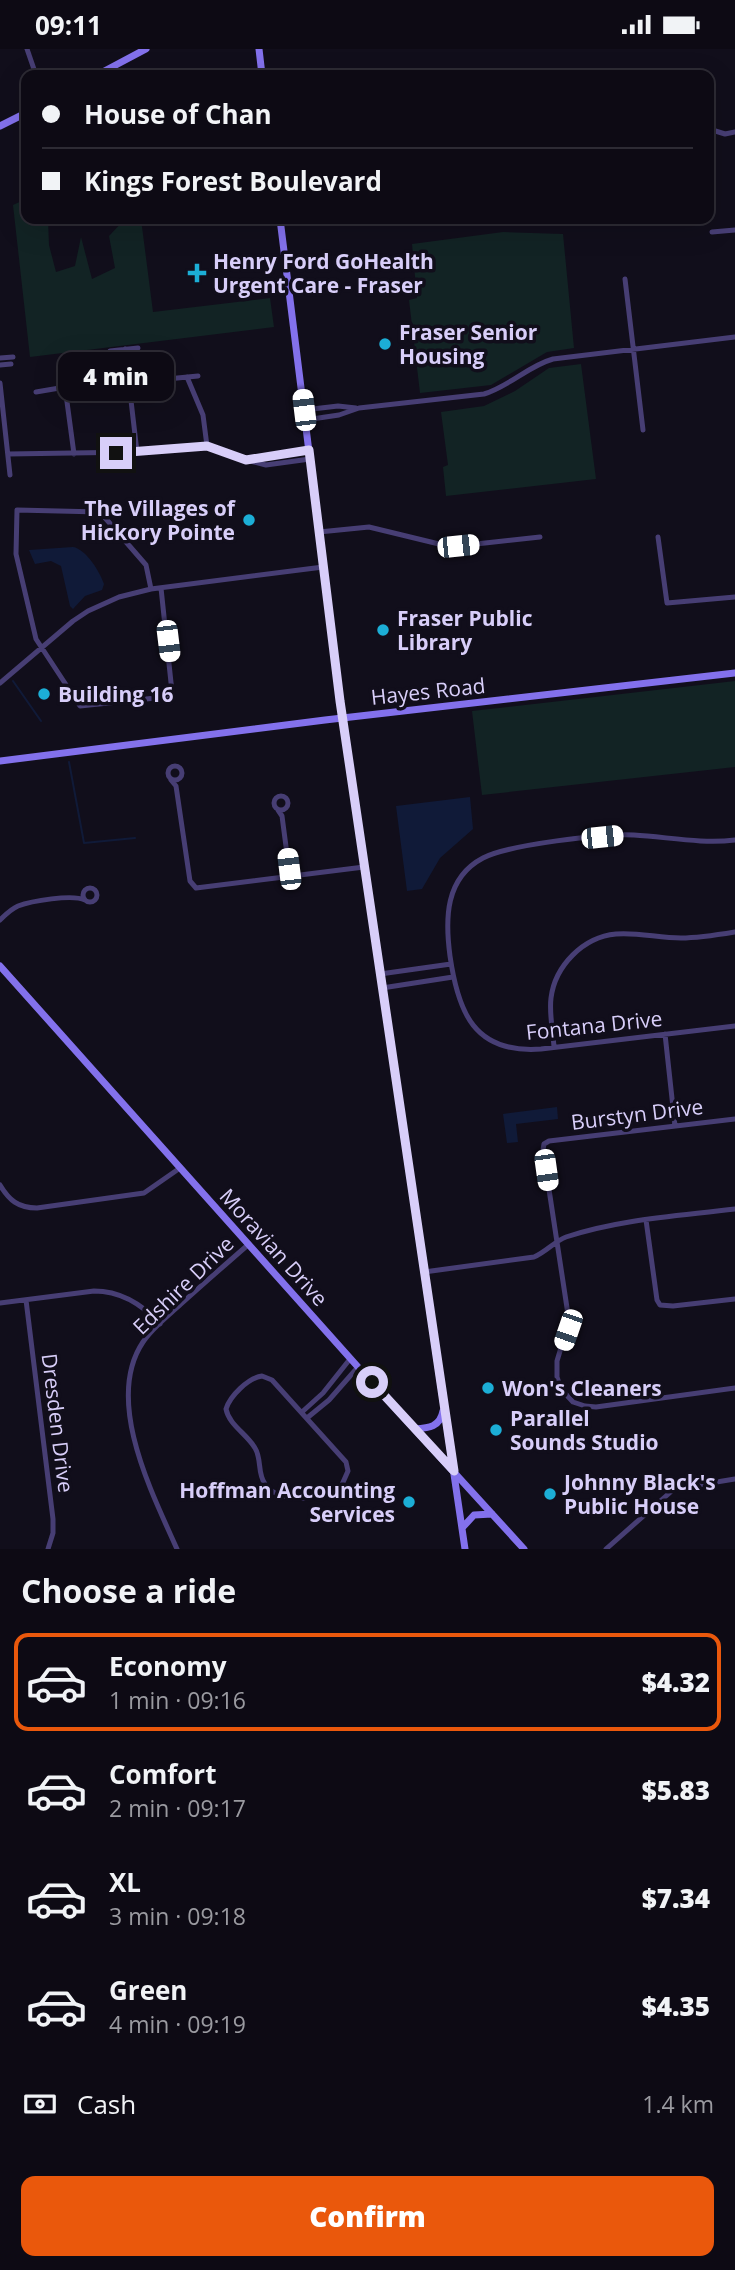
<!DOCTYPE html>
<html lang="en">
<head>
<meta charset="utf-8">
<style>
	:root { --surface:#0d0a14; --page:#1b1822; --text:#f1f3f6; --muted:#9a9aa0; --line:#2d2b34; --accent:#ea580c }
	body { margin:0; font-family:"Open Sans",sans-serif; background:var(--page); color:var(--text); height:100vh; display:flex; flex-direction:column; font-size:26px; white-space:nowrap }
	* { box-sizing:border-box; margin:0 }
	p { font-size:23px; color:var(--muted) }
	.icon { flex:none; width:38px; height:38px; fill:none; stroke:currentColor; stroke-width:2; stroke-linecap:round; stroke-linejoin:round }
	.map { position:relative; height:1500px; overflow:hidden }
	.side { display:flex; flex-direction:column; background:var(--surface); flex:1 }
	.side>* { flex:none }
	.guide { position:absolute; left:21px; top:21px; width:693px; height:154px; border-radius:14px; box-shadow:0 7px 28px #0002,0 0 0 2px var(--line); display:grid; align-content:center; height:154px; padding:0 21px; background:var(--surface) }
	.end { position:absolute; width:32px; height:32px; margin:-16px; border:9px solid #d8cef9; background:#111; box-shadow:0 0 0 4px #111 }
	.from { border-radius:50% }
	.bubble { position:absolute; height:49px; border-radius:14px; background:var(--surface); box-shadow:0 7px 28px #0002,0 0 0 2px var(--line); font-size:23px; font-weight:800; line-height:49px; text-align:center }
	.car { position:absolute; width:21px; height:42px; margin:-21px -10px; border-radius:9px; box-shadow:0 0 5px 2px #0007; background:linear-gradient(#fff 24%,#345 0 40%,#fff 0 76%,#345 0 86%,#fff 0) }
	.guide b { display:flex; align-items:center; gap:24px; height:66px; font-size:26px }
	.guide b+b { border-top:2px solid var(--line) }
	.guide i { width:18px; height:18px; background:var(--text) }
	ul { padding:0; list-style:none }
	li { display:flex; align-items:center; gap:21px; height:98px; margin:0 14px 10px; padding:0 7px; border:4px solid transparent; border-radius:14px }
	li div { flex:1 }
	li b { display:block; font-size:26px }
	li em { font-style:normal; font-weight:800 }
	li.current { border-color:var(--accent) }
	li>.icon { width:63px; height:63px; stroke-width:1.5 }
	h2 { padding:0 21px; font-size:32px; line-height:84px }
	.pay { display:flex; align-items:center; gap:18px; height:77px; padding:0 21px; font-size:26px }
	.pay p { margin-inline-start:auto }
	.cta { display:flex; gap:14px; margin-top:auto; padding:14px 21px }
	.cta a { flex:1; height:80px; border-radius:14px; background:var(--accent); color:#fff; font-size:28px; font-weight:800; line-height:80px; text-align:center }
	.status { display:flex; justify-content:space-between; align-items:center; height:49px; padding:0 35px; background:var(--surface); direction:ltr }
	.status svg { height:19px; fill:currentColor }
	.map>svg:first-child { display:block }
</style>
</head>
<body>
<div class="status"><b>09:11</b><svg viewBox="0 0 49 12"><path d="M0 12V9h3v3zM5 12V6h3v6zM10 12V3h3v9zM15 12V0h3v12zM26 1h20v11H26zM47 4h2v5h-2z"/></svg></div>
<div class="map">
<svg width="735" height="1500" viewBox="0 0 735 1500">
	<rect width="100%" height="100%" fill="#110e1b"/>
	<path fill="#122324" d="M 26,150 L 26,170 L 48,170 L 49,196 L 56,223 L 75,217 L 81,188 L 92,230 L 115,219 L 109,187 L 125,170 L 141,170 L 153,263 L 270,249 L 274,278 L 30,308 L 13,156 Z
		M 503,183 L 563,185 L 574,299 L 547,303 L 491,336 L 420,344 L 409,251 L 417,249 L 412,195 Z
		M 581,315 L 596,430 L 446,447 L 443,418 L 448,416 L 441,363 L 484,357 L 515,342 L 549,319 Z
		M 735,632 L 735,718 L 482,746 L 472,662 Z"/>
	<path fill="#101a38" d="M 73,498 C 86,500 100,523 104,535 L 102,541 L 85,547 L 73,560 L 70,557 L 61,517 L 51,512 L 35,515 L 29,501 Z
		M 470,748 L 473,780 L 440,809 L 422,840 L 407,842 L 396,757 Z
		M 557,1058 L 558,1070 L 516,1075 L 518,1093 L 507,1094 L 503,1065 Z"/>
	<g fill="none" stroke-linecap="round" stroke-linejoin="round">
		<path stroke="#101a38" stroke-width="2" d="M 13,632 L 41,672
			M 69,713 L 84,794 L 135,789"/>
		<path stroke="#473e74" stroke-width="5" d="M 27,0 L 36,26
			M 709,80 L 725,85 L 735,83
			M 712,183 L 735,181
			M 625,230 L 643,381
			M 125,300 L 137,403
			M 110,302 L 138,299
			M 0,309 L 13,308
			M 0,316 L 11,315
			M 187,328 L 203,366 L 207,397
			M 167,330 L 198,327
			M 0,334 L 10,426
			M 65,338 L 74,405
			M 36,343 L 89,334
			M 304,361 L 338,357 L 356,359
			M 305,371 L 339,366 L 359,359 L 484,345 C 510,337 528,317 553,310 L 735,288
			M 309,401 L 246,411 L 266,416 L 310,410
			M 8,405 L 137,403 L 207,397 L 246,411
			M 319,483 L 369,478 L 439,495 L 458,497 L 540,488
			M 658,488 L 667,554 L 735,548
			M 151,540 L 146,516 L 100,463 L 17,461 L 16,505 L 36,590 L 80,657 L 165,648 L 172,643 L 161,539
			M 0,634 L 73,572 L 88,562 L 119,548 L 151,540 L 323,518
			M168 724a7 7 0 1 1 14 0a7 7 0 1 1-14 0Z
			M 171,731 L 176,737 L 190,832 L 196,839 L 364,818
			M274 754a7 7 0 1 1 14 0a7 7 0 1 1-14 0Z
			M 278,761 L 282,767 L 290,828
			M 735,791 C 701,795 668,788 634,786 C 605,784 507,796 483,809 C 445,829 445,870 450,907 C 458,963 474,1005 541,1000 L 735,977
			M83 846a7 7 0 1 1 14 0a7 7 0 1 1-14 0Z
			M 0,871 C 6,865 11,860 18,857 C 31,852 72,845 85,851
			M 380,925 L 451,915
			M 382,939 L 453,928
			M 665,985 L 675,1077
			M 554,998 C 553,982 549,965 551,949 C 555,917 583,888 616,885 C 637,883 659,889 681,889 C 699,889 717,886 735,883
			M 735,1070 L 549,1092 L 544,1095 L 543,1101 L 569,1272 L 557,1312 L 557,1328 L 561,1340 L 573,1353 L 585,1357 L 596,1358 L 735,1339
			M 0,1136 C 9,1151 18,1159 37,1159 L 144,1144 L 180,1119
			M 646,1171 L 657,1251 L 660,1256 L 673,1257 L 735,1250
			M 424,1223 L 534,1208 C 546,1203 555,1192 566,1188 C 620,1170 680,1167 735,1160
			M 26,1251 L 53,1470 L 53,1484 L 48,1500
			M 0,1254 L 94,1242 C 121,1242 142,1255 160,1275
			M 262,1327 L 272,1331 L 346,1413 L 348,1422 L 340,1440 C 322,1451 278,1455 265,1435 C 257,1424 262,1410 255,1399 C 247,1385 229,1376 226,1360 C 230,1347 248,1329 262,1327 Z
			M 302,1363 L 323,1344 L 350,1310
			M 307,1369 L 329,1351 L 358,1318
			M 177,1500 C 152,1444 104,1351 143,1293 C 153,1278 168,1267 181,1255 C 203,1235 226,1215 249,1195
			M 606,1500 L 674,1440 L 735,1430"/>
		<path stroke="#8371ec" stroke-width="7" d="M 259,0 L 262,26
			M 97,26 L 146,0
			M 0,77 L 26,64
			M 280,170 L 340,652 L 465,1500
			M 0,712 L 325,671 L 735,624
			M 0,917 L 358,1318 L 524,1500
			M 415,1380 C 429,1379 440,1378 443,1362
			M 462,1479 L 474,1466 L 492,1465"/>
	</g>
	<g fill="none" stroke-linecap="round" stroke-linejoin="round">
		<path stroke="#d8cef9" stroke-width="9" d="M 116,404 L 207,397 L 246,411 L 309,401 L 340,652 L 454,1422 L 372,1333"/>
	</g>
	<g fill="#1caed6" stroke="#110e1b" stroke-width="2.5">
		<path d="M193.5 213.5h7v7h7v7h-7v7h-7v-7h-7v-7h7z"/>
		<circle cx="385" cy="295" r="7"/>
		<circle cx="249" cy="471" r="7"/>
		<circle cx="383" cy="581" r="7"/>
		<circle cx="44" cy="645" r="7"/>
		<circle cx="488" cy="1339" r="7"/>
		<circle cx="496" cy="1381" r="7"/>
		<circle cx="550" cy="1445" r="7"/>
		<circle cx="409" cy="1453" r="7"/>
	</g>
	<g text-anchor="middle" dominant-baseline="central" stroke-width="7" stroke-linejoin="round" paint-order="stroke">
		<g font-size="21" font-weight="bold" fill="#d8cef9" stroke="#110e1b" text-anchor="start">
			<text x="213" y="212">Henry Ford GoHealth<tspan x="213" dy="24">Urgent Care - Fraser</tspan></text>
			<text x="399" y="283">Fraser Senior<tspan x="399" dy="24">Housing</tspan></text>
			<text x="235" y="459" text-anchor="end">The Villages of<tspan x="235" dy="24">Hickory Pointe</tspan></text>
			<text x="397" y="569">Fraser Public<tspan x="397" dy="24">Library</tspan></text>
			<text x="58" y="645">Building 16</text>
			<text x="502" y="1339">Won's Cleaners</text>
			<text x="510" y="1369">Parallel<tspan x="510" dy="24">Sounds Studio</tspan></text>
			<text x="564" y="1433">Johnny Black's<tspan x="564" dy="24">Public House</tspan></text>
			<text x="395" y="1441" text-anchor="end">Hoffman Accounting<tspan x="395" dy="24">Services</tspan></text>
		</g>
		<g font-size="21" fill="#d8cef9" stroke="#110e1b">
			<text transform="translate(428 642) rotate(-6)">Hayes Road</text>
			<text transform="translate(594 976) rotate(-6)">Fontana Drive</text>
			<text transform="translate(637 1065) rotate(-7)">Burstyn Drive</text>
			<text transform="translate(274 1198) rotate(48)">Moravian Drive</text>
			<text transform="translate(183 1236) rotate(-44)">Edshire Drive</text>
			<text transform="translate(58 1374) rotate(83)">Dresden Drive</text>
		</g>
	</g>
</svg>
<i class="end from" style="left:372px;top:1333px"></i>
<i class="end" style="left:116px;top:404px"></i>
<div class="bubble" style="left:58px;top:303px;width:116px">4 min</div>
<i class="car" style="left:304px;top:361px;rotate:353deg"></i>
<i class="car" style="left:458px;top:497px;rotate:84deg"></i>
<i class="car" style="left:168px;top:592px;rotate:173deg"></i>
<i class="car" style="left:602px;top:788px;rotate:84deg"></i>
<i class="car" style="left:289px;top:820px;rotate:353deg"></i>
<i class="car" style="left:546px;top:1121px;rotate:172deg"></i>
<i class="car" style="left:568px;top:1281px;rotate:199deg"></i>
<div class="guide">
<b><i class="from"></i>House of Chan</b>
<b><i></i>Kings Forest Boulevard</b>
</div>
</div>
<section class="side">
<h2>Choose a ride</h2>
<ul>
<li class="current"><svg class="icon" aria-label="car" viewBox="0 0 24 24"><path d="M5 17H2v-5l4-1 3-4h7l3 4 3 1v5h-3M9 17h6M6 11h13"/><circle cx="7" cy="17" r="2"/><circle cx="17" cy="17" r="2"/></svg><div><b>Economy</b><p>1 min · 09:16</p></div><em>$4.32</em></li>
<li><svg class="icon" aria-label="car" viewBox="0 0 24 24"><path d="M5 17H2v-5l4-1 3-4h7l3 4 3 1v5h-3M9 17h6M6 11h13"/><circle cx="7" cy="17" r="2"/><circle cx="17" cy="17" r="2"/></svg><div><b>Comfort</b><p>2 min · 09:17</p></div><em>$5.83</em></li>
<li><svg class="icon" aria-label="car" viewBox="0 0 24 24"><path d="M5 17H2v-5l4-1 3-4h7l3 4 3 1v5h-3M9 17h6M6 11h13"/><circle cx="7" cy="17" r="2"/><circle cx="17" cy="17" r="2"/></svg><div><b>XL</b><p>3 min · 09:18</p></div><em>$7.34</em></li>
<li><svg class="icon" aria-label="car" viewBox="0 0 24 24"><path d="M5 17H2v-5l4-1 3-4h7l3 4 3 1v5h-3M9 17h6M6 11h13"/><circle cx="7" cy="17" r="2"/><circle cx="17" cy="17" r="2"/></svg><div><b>Green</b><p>4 min · 09:19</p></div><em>$4.35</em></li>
</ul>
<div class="pay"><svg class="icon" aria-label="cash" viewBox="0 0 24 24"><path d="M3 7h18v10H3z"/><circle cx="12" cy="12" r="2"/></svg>Cash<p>1.4 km</p></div>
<div class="cta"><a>Confirm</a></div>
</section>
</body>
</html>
